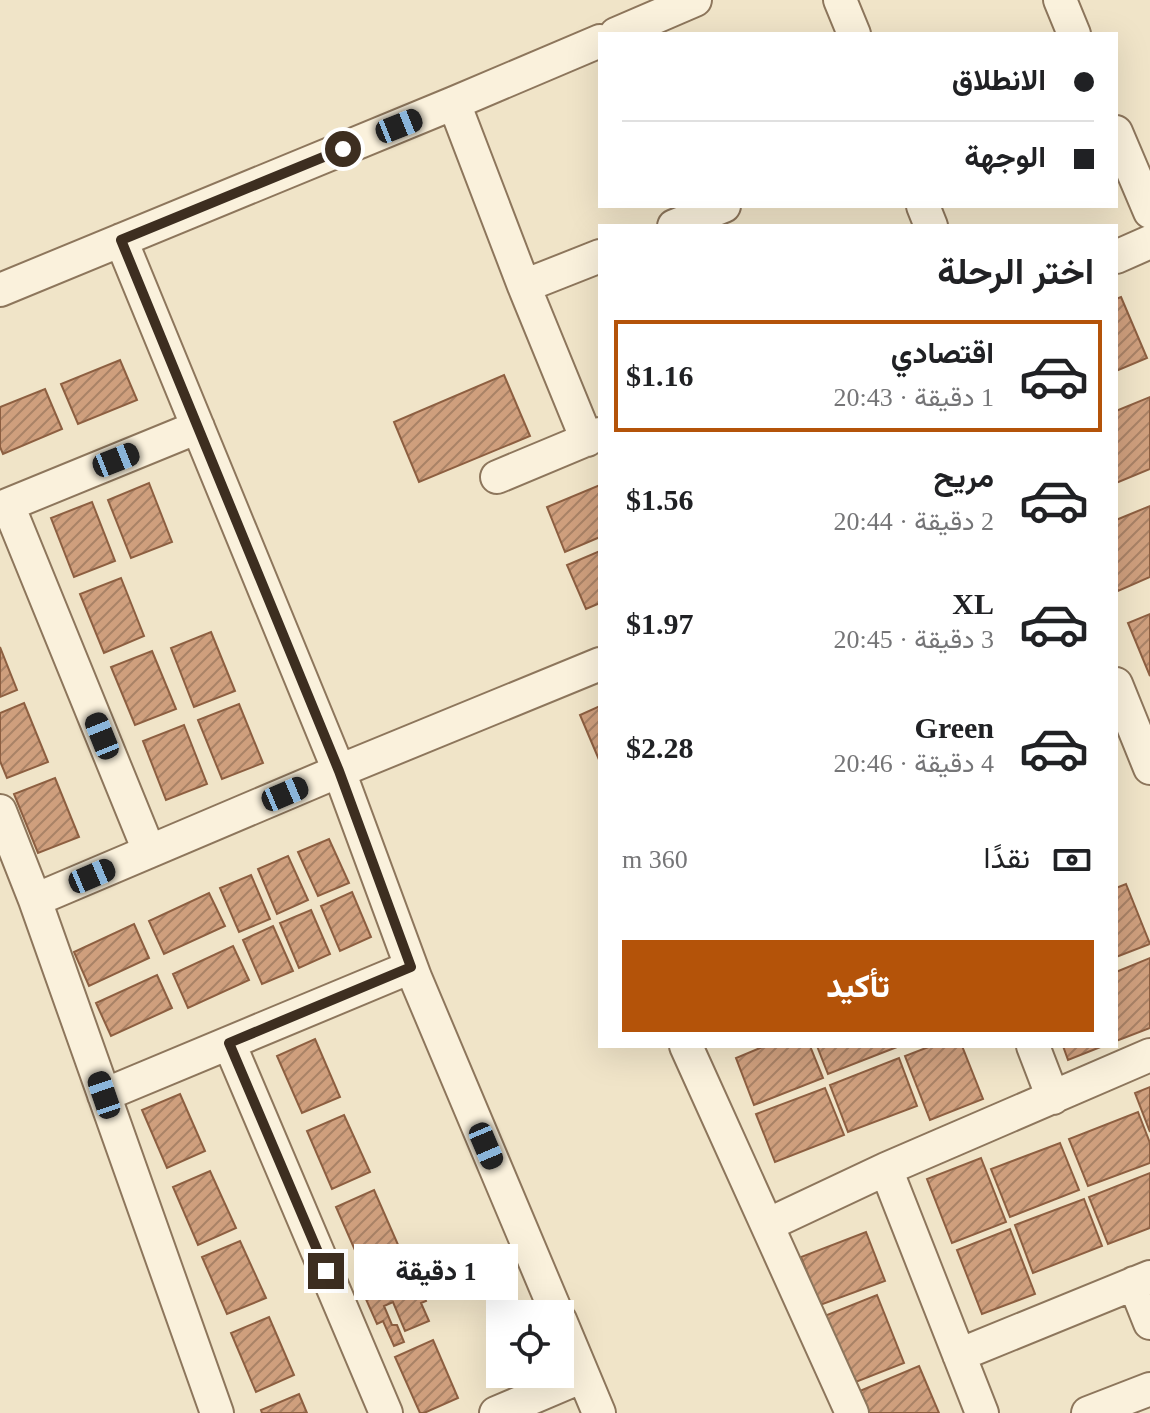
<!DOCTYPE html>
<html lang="ar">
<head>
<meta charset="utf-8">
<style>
	:root { --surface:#fff; --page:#f6f6f6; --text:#202124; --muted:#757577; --line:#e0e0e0; --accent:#b45309 }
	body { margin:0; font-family:"Times New Roman",Vazirmatn,serif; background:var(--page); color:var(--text); direction:rtl; height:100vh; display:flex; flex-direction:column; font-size:30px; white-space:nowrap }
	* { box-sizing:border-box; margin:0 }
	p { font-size:26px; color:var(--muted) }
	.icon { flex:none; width:44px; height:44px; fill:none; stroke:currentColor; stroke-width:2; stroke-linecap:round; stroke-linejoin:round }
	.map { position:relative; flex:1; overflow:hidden; direction:ltr }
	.details { position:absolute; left:598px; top:224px; width:520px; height:824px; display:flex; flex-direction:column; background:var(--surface); border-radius:0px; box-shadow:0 8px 32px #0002; direction:rtl }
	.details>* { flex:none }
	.guide { position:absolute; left:598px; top:32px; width:520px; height:176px; border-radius:0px; box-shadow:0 8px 32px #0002; direction:rtl; display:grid; align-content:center; height:176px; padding:0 24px; background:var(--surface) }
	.tools { position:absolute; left:486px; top:1300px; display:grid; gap:16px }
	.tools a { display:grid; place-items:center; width:88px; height:88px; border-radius:0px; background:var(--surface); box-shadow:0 8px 32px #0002; font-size:40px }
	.end { position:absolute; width:36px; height:36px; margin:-18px; border:10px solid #3d2e20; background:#fff; box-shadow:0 0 0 4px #fff }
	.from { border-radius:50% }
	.bubble { position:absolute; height:56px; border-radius:0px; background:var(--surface); box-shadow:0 8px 32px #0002; font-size:26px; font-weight:800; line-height:56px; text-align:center; direction:rtl }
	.car { position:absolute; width:24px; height:48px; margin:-24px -12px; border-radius:10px; box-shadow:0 0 6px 2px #0007; background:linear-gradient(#222 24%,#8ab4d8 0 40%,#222 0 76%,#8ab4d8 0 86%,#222 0) }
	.guide b { display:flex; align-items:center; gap:28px; height:76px; font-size:30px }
	.guide b+b { border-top:2px solid var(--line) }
	.guide i { width:20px; height:20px; background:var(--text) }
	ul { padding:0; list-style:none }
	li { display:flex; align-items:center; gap:24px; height:112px; margin:0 16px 12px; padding:0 8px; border:4px solid transparent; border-radius:0px }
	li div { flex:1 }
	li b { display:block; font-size:30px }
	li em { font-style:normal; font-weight:800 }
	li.selected { border-color:var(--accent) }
	li>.icon { width:72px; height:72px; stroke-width:1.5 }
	h2 { padding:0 24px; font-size:36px; line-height:96px }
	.pay { display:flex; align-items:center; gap:20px; height:88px; padding:0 24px; font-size:30px }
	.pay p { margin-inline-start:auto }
	.cta { display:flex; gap:16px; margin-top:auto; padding:16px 24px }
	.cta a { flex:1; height:92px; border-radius:0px; background:var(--accent); color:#fff; font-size:32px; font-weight:800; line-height:92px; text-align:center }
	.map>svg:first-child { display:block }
</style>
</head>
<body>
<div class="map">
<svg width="1150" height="1413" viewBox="0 0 1150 1413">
	<defs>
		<pattern id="building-hatch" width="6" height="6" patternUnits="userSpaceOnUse" patternTransform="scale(2)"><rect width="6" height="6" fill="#cf9f7d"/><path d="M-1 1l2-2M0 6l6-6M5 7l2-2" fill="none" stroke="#a98266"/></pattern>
	</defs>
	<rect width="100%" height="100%" fill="#f0e4c8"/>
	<path fill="url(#building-hatch)" stroke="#8d5f41" stroke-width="2" d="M 1121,297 L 1147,358 L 1116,371 L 1116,299 Z
		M 120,360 L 137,400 L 78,424 L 61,384 Z
		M 504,375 L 530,436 L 419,482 L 394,422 Z
		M 45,389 L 62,429 L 3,454 L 0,447 L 0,407 Z
		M 1150,397 L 1150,469 L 1116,483 L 1116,411 Z
		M 149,483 L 172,542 L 131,558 L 108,500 Z
		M 600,485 L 600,537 L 565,552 L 547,507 Z
		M 92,502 L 115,561 L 74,577 L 51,518 Z
		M 1150,506 L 1150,577 L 1118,591 L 1116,586 L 1116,520 Z
		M 600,551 L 600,603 L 586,609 L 567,565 Z
		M 121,578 L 144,636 L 104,653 L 80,594 Z
		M 1150,614 L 1150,676 L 1128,623 Z
		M 211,632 L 235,691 L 194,707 L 171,648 Z
		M 0,647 L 17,690 L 0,697 Z
		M 152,651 L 176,709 L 135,725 L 111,667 Z
		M 24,703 L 48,762 L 7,778 L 0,761 L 0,713 Z
		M 239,704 L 263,763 L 222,779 L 198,720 Z
		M 600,706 L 600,762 L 580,715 Z
		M 184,725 L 207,784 L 166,800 L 143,741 Z
		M 55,778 L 79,837 L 38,853 L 14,794 Z
		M 329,839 L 349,883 L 318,896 L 298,852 Z
		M 288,856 L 308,900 L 277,914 L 258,869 Z
		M 251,875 L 270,919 L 239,932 L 220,888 Z
		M 1126,884 L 1150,944 L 1116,957 L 1116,888 Z
		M 352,892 L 371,937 L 340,951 L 321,906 Z
		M 209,893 L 225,926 L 164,954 L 149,921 Z
		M 311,910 L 330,954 L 299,968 L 280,923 Z
		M 134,924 L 149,958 L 89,986 L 74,952 Z
		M 273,926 L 293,971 L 262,984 L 243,940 Z
		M 233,946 L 249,980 L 188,1008 L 173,974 Z
		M 1150,958 L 1150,1028 L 1116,1041 L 1116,972 Z
		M 157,975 L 172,1008 L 111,1036 L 96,1003 Z
		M 315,1039 L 340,1097 L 302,1113 L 277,1056 Z
		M 765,1046 L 810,1046 L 823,1078 L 754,1105 L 736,1058 Z
		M 817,1046 L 897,1046 L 897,1047 L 828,1074 Z
		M 931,1046 L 962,1046 L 983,1099 L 930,1120 L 905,1056 Z
		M 1063,1046 L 1103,1046 L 1068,1060 Z
		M 899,1058 L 917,1106 L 848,1132 L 830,1085 Z
		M 1150,1087 L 1150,1132 L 1135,1093 Z
		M 825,1088 L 844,1135 L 775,1162 L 756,1114 Z
		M 180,1094 L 205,1151 L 167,1168 L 142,1110 Z
		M 1138,1112 L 1150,1143 L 1150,1163 L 1088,1186 L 1069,1139 Z
		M 344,1115 L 370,1172 L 332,1189 L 307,1131 Z
		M 1060,1143 L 1079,1190 L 1010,1217 L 991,1169 Z
		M 981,1158 L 1006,1222 L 952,1243 L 927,1179 Z
		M 210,1171 L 236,1228 L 198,1245 L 173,1187 Z
		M 1150,1173 L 1150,1228 L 1108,1244 L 1089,1197 Z
		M 374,1190 L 399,1247 L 361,1264 L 336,1207 Z
		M 1084,1199 L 1102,1246 L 1033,1273 L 1015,1225 Z
		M 1010,1229 L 1035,1294 L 982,1314 L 957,1250 Z
		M 866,1232 L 885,1281 L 820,1305 L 801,1257 Z
		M 240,1241 L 266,1298 L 227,1314 L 202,1257 Z
		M 402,1262 L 410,1282 L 417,1279 L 426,1301 L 421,1303 L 429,1321 L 405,1331 L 393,1302 L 384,1306 L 392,1325 L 397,1325 L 404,1342 L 394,1346 L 383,1321 L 377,1324 L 365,1297 L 369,1295 L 363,1280 Z
		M 877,1295 L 904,1363 L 848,1385 L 822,1317 Z
		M 269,1317 L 294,1375 L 256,1392 L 231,1333 Z
		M 433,1340 L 458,1398 L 424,1413 L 420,1413 L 395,1357 Z
		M 919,1366 L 939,1413 L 864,1413 L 855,1393 Z
		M 299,1394 L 307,1413 L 262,1413 L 261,1410 Z"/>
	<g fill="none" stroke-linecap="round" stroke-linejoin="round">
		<defs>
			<path id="street" d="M 840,0 L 854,34
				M 1060,0 L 1074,34
				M 616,34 L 695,0
				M 454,103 L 524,286 L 587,440
				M 1116,132 L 1150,212
				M 923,206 L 931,226
				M 674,226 L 724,206
				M 121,240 L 339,771 L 415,977 L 557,1314
				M 1116,257 L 1150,242
				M 524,286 L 600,256
				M 0,290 L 454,103 L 600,41
				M 497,477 L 600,434
				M 8,505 L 149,851
				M 0,508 L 198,427
				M 1116,684 L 1150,768
				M 0,811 L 35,900 L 217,1413
				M 35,900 L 339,771 L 600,664
				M 229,1043 L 386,1413
				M 686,1046 L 852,1413
				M 1033,1046 L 1053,1098
				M 104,1095 L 411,967
				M 886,1169 L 982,1413
				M 767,1225 L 886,1169 L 1150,1055
				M 1134,1283 L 1150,1323
				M 560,1320 L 599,1413
				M 959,1355 L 1150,1277
				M 496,1413 L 583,1376
				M 1088,1413 L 1150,1389"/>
		</defs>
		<use href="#street" stroke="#8d765c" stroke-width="36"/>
		<use href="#street" stroke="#faf1dc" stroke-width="32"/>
	</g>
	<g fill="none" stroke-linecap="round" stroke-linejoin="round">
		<path stroke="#3d2e20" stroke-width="10" d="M 326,1271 L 229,1043 L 411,967 L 339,771 L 121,240 L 343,149"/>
	</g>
</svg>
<div class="tools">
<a><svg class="icon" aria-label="locate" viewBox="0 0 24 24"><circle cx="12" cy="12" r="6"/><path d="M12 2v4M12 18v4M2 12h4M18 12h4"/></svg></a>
</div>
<i class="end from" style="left:343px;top:149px"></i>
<i class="end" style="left:326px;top:1271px"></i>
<div class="bubble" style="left:354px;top:1244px;width:164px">1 دقيقة</div>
<i class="car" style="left:399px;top:126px;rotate:68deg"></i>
<i class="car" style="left:116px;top:460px;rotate:68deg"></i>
<i class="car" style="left:102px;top:736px;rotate:338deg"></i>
<i class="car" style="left:285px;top:794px;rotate:67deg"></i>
<i class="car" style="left:92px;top:876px;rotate:67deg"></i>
<i class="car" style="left:104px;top:1095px;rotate:341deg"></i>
<i class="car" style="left:486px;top:1146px;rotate:157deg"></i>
<div class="guide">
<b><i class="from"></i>الانطلاق</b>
<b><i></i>الوجهة</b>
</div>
<section class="details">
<h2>اختر الرحلة</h2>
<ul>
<li class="selected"><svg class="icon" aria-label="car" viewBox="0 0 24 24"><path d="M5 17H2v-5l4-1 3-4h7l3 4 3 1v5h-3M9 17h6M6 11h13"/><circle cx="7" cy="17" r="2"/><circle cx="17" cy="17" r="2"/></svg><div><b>اقتصادي</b><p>1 دقيقة · 20:43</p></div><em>$1.16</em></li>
<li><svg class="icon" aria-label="car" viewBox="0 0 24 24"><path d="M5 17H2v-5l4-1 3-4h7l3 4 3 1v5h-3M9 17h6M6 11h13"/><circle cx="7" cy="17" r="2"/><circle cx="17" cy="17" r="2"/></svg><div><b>مريح</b><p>2 دقيقة · 20:44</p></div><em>$1.56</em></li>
<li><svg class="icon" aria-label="car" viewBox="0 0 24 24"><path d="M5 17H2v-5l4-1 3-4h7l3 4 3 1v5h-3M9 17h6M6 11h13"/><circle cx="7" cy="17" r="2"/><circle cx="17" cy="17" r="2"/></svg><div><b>XL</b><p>3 دقيقة · 20:45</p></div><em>$1.97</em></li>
<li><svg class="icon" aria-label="car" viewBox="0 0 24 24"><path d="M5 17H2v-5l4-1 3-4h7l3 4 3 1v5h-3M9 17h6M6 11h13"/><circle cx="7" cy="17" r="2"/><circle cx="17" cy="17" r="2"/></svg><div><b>Green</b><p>4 دقيقة · 20:46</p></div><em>$2.28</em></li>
</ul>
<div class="pay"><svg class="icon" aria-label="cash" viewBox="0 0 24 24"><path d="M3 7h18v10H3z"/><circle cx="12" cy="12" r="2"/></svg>نقدًا<p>360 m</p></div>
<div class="cta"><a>تأكيد</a></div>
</section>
</div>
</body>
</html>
